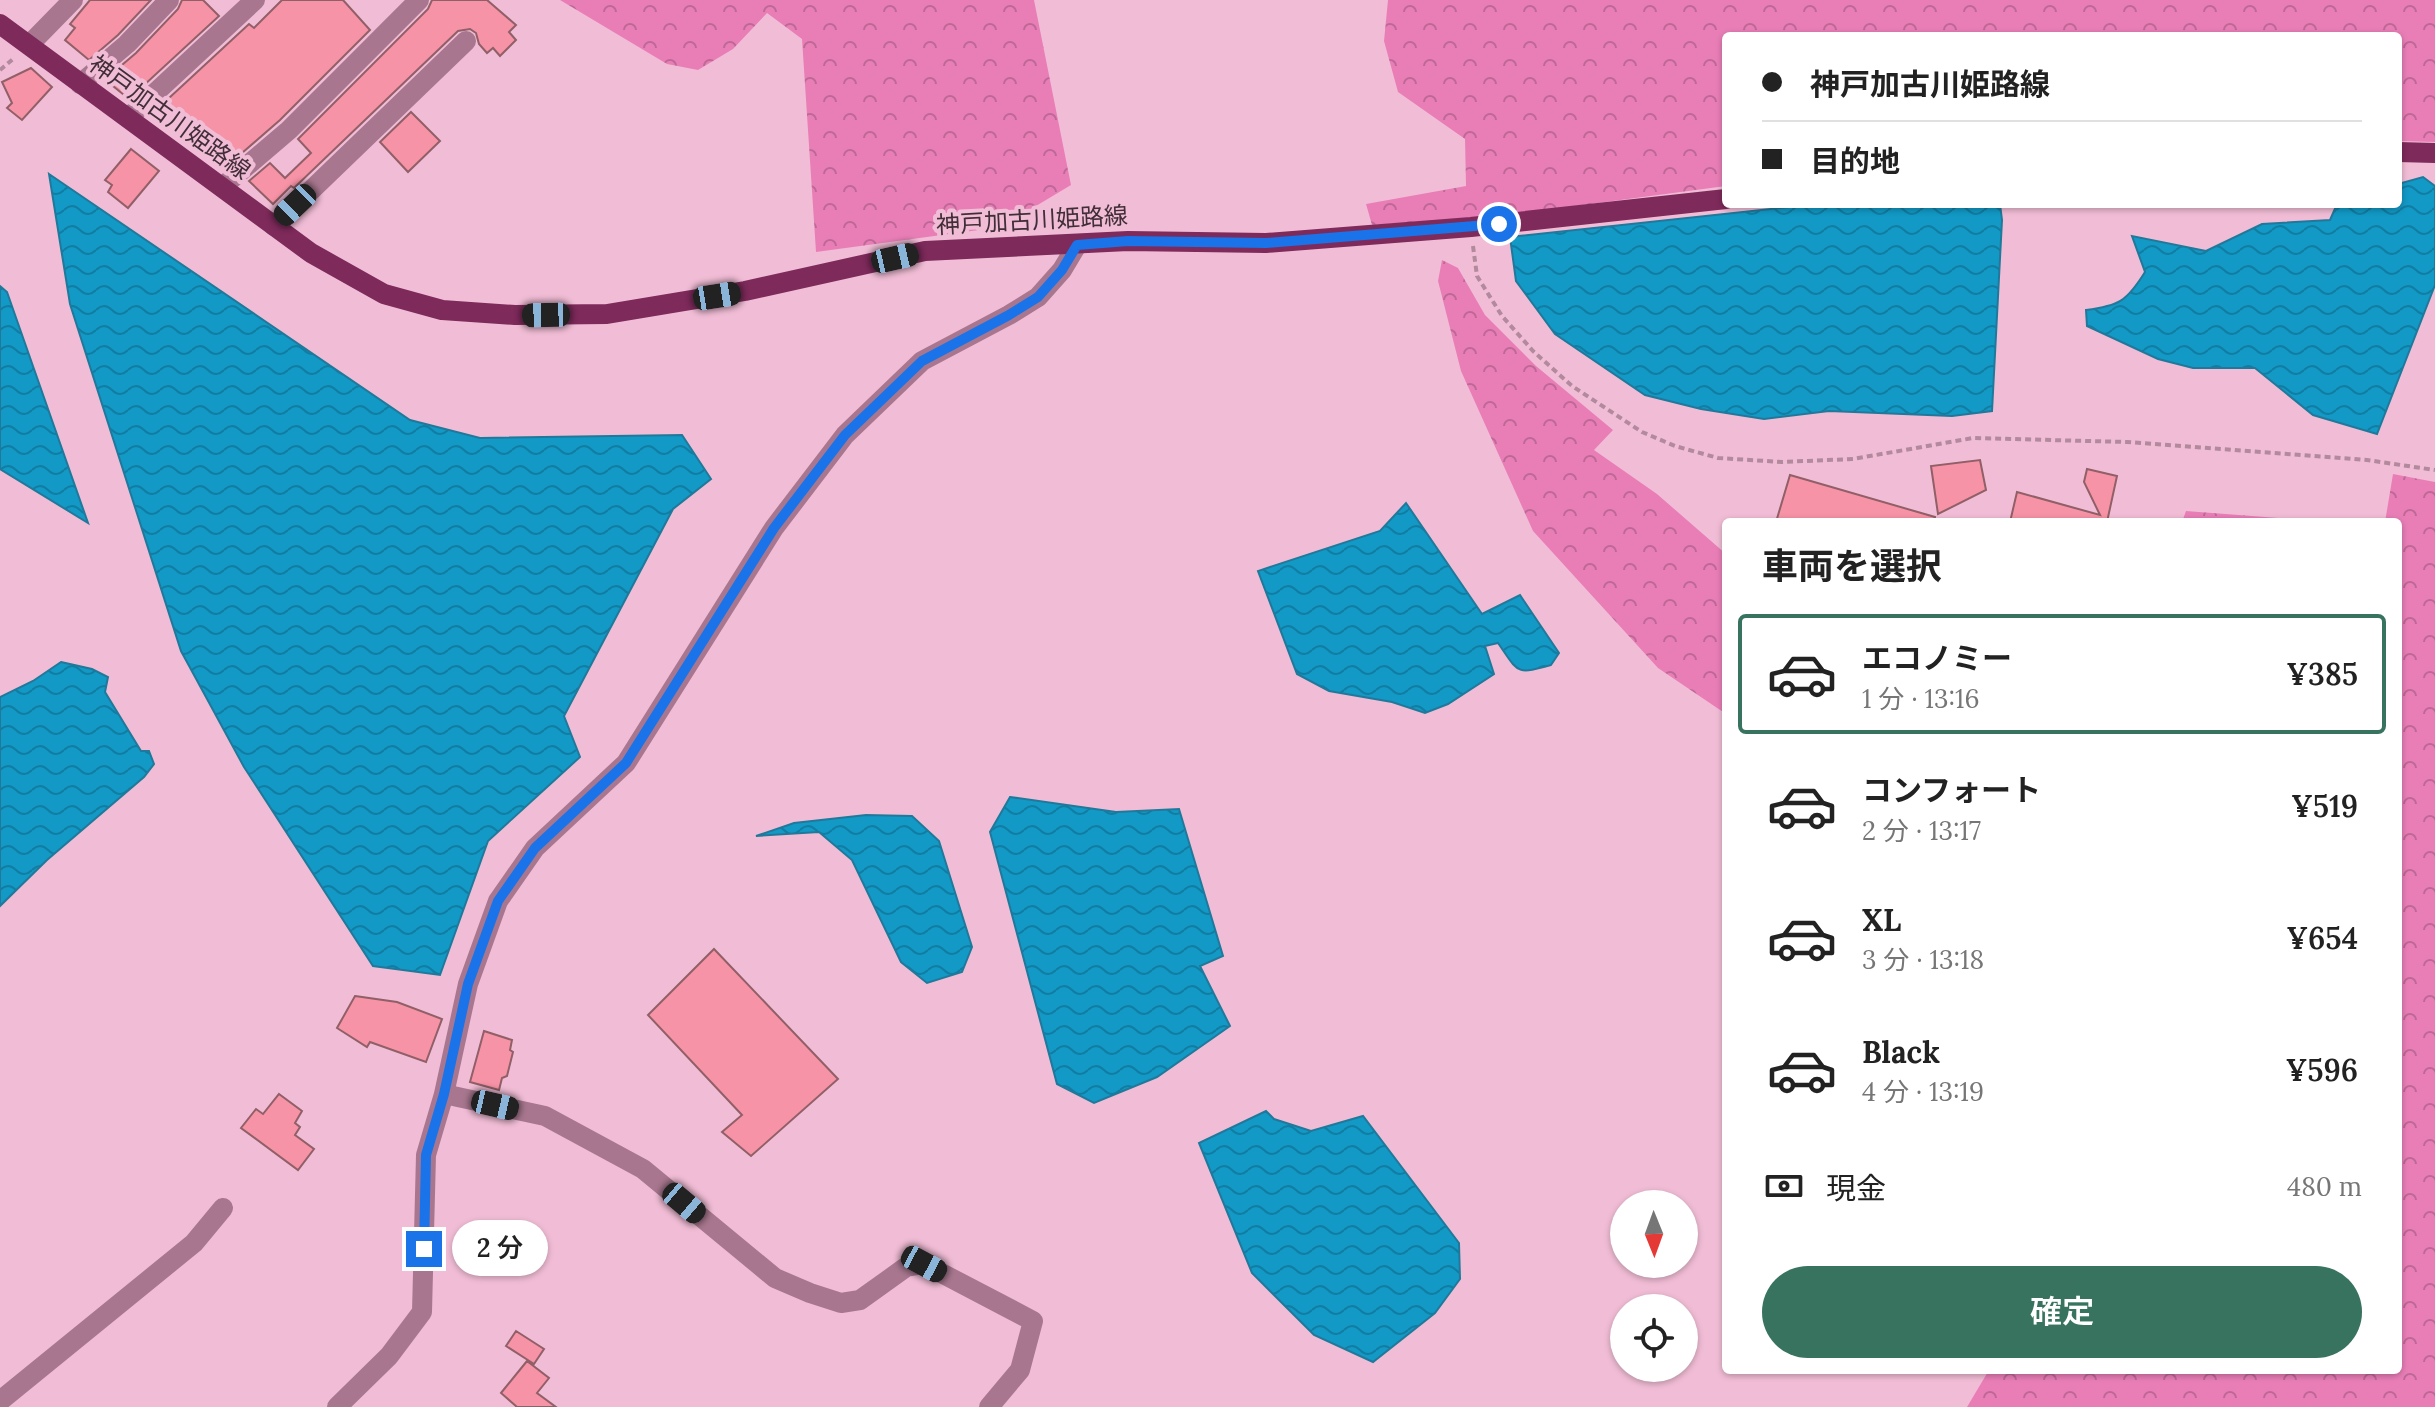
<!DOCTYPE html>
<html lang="ja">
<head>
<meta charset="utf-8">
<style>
	:root { --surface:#fff; --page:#f6f6f6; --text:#222; --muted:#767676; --line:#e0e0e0; --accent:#37735e }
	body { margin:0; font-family:Lora,"Noto Sans JP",serif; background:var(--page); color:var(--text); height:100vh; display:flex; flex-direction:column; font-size:30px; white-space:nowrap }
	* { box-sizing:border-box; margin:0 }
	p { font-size:26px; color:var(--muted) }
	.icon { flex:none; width:44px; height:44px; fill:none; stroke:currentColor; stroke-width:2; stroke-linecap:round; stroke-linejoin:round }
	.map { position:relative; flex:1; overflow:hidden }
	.drawer { position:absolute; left:1722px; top:518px; width:680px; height:856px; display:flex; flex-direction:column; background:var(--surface); border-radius:8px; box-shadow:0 2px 6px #0004 }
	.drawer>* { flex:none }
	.guide { position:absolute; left:1722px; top:32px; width:680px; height:176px; border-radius:8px; box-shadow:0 2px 6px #0004; display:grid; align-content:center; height:176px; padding:0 40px; background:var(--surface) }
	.needle { width:52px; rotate:179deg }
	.controls { position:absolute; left:1610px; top:1190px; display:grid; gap:16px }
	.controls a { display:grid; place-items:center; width:88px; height:88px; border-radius:50%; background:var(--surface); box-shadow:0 2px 6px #0004; font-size:40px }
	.end { position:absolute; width:36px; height:36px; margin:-18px; border:10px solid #1a73e8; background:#fff; box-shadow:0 0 0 4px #fff }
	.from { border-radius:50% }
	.bubble { position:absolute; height:56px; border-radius:28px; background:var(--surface); box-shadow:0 2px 6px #0004; font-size:26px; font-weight:600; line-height:56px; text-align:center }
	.car { position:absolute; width:24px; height:48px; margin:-24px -12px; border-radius:10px; box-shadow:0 0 6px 2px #0007; background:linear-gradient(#222 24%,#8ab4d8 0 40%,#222 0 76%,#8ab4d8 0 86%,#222 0) }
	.guide b { display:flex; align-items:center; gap:28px; height:76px; font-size:30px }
	.guide b+b { border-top:2px solid var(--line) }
	.guide i { width:20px; height:20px; background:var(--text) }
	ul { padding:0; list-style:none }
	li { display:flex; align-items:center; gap:24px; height:120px; margin:0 16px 12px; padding:0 24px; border:4px solid transparent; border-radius:8px }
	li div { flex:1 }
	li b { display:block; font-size:30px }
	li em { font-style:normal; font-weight:600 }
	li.on { border-color:var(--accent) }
	li>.icon { width:72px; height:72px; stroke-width:1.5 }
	h2 { padding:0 40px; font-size:36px; line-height:96px }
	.pay { display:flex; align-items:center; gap:20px; height:88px; padding:0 40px; font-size:30px }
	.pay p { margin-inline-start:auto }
	.button { display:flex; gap:16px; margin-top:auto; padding:16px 40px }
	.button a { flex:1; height:92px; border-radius:48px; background:var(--accent); color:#fff; font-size:32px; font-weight:600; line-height:92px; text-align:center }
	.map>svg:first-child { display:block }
</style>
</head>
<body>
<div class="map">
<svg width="2435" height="1407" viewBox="0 0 2435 1407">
	<defs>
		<pattern id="forest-crowns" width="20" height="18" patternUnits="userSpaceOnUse" patternTransform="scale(2)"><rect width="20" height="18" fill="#e97eb7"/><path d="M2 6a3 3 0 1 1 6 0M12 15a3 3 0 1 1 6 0" fill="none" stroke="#be6896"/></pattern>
		<pattern id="water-waves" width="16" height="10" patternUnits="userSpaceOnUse" patternTransform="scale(2)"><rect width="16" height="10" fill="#1299c6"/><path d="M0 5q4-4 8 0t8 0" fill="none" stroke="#127da2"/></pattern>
	</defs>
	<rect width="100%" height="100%" fill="#f1bdd6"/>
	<path fill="url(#forest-crowns)" d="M 560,0 L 1034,0 L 1071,185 L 1001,227 L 816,252 L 802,39 L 767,13 L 733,49 L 698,70 L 667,64 Z
		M 1388,0 L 2435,0 L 2435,142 L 2398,141 L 2398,36 L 1726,36 L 1726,186 L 1491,217 L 1372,225 L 1366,204 L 1466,186 L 1465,139 L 1398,92 L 1384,41 Z
		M 1442,260 L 1458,268 L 1485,315 L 1536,366 L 1613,430 L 1594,450 L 1657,494 L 1726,554 L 1726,714 L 1658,668 L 1533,531 L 1461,371 L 1438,281 Z
		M 2393,474 L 2435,482 L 2435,1407 L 1967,1407 L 1989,1370 L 2398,1370 L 2398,522 L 2385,522 Z
		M 2186,511 L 2331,522 L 2182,522 Z"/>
	<path fill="url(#water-waves)" stroke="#20799b" stroke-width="2" d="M 49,174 L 410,420 L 480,438 L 682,435 L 711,479 L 673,509 L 564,716 L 580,757 L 488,841 L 440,975 L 373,966 L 244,767 L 181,651 L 70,304 Z
		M 2423,177 L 2435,186 L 2435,285 L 2377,434 L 2313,415 L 2255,368 L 2193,368 L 2158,359 L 2087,326 L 2086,310 C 2119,306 2127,301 2145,272 L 2132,236 L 2206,251 L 2262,224 L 2330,220 L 2337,204 L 2398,204 L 2398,184 Z
		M 1818,204 L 2000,204 L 2002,220 L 1992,411 L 1952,416 L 1829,411 L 1764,419 L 1701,409 L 1645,395 L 1555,334 L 1516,281 L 1510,237 Z
		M 0,286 L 7,292 L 88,523 L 0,469 Z
		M 1406,503 L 1482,614 L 1520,595 L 1559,653 L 1551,665 C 1515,675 1519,673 1498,643 L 1485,646 L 1494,674 L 1448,704 L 1425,713 L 1392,702 L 1329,691 L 1297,674 L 1258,571 L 1380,531 Z
		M 61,662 L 92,669 L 108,677 L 105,692 L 141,751 L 149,751 L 154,764 L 144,777 L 47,860 L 0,906 L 0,697 L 33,681 Z
		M 1010,797 L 1116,812 L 1179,809 L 1223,956 L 1200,966 L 1230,1026 L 1157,1077 L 1094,1103 L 1057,1084 L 990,832 Z
		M 866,815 L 912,816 L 939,841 L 972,947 L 962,972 L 927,983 L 901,962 L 852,860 L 819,832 L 756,836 L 794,823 Z
		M 1266,1111 L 1274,1119 L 1311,1131 L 1363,1116 L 1459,1243 L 1460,1279 L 1435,1313 L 1373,1362 L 1314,1335 L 1252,1273 L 1199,1143 Z"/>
	<path fill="#f793a6" stroke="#915f67" stroke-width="2" d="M 90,0 L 151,0 L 118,35 L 89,60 L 65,40 L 75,28 L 70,24 Z
		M 182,0 L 203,0 L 219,16 L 129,99 L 113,86 L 116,82 L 109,76 L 136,53 L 178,9 Z
		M 282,0 L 343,0 L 370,30 L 280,120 L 227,166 L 189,136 L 186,138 L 155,111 L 249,24 L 254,28 Z
		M 432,0 L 487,0 L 516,25 L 509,32 L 516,40 L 500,56 L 493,48 L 487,53 L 479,44 L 476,33 L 470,29 L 458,31 L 294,188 L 291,186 L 273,204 L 249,181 L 270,163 L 285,178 L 311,153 L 298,139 L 428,9 Z
		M 31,68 L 52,87 L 22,120 L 7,108 L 12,103 L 2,82 Z
		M 411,112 L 440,141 L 408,172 L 380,142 Z
		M 131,149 L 159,171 L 128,208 L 108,192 L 112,185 L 105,180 Z
		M 1980,460 L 1986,490 L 1938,514 L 1931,466 Z
		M 2087,469 L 2117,476 L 2107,522 L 2010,522 L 2017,492 L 2100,515 L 2084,482 Z
		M 1790,475 L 1935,517 L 1934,522 L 1776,522 Z
		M 714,949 L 838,1079 L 751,1156 L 722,1132 L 742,1115 L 648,1015 Z
		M 355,996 L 397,1002 L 442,1019 L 426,1062 L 370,1042 L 367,1047 L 337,1028 Z
		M 484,1031 L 512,1040 L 510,1050 L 513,1052 L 507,1076 L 502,1078 L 499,1090 L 470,1082 Z
		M 279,1094 L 302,1111 L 295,1123 L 300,1127 L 295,1135 L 314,1149 L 298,1170 L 241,1128 L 256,1109 L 263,1114 Z
		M 516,1331 L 544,1349 L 534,1364 L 506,1346 Z
		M 527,1361 L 549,1378 L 537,1393 L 556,1407 L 517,1407 L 501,1393 Z"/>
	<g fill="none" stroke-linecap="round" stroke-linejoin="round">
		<path stroke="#b2899d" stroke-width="4" stroke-dasharray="6 4" stroke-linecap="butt" d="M 0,70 L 13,59
			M 1473,246 L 1477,276 L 1502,316 L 1533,351 L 1572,386 L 1642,432 L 1675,446 L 1718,458 L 1782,462 L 1853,459 L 1973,438 L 2127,442 L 2367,460 L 2435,470"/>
		<path stroke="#a8778f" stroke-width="20" d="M 30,44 L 73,0
			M 80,84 L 127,44 L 169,0
			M 128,118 L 255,0
			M 222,187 L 289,130 L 419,0
			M 274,226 L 466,41
			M 444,1094 L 545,1116 L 643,1169 L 775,1278 L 810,1293 L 841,1303 L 860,1300 L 906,1267 L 924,1264 L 1033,1321 L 1020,1370 L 989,1407
			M 0,1401 L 194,1243 L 223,1208
			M 337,1407 L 389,1356 L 422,1312 L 426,1155 L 444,1094 L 468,984 L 498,901 L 535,848 L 626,763 L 774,528 L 845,435 L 922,361 L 1009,315 L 1038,297 L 1062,270 L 1077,245"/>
		<path stroke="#7e2a5b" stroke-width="20" d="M 0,24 L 311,253 L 384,294 L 442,310 L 515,315 L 607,314 L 745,291 L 925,251 L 1128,241 L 1266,243 L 1471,227 L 1726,199
			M 2398,152 L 2435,153"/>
	</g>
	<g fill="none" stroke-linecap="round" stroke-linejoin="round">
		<path stroke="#1a73e8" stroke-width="10" d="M 424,1249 L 426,1155 L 444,1094 L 468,984 L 498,901 L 535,848 L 626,763 L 774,528 L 845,435 L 922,361 L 1009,315 L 1038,297 L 1062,270 L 1077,245 L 1128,241 L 1266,243 L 1499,224"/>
	</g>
	<g text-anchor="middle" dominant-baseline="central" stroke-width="8" stroke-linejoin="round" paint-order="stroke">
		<g font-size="24" fill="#422e38" stroke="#f1bdd6">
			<text transform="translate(170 117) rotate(36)">神戸加古川姫路線</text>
			<text transform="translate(1032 220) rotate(-3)">神戸加古川姫路線</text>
		</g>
	</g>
</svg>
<div class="controls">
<a><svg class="needle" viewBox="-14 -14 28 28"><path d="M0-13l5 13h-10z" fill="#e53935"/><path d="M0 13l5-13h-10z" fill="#767676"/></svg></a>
<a><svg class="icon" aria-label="locate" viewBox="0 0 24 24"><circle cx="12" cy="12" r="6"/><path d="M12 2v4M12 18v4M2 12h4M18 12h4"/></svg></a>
</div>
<i class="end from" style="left:1499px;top:224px"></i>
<i class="end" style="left:424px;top:1249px"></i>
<div class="bubble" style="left:452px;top:1220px;width:96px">2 分</div>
<i class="car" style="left:295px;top:205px;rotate:226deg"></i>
<i class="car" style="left:895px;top:258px;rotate:77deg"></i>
<i class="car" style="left:717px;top:296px;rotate:81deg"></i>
<i class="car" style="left:546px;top:315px;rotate:269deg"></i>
<i class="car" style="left:495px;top:1105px;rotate:103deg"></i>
<i class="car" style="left:684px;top:1203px;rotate:130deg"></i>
<i class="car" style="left:924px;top:1264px;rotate:118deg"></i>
<div class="guide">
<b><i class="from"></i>神戸加古川姫路線</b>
<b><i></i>目的地</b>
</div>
<section class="drawer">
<h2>車両を選択</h2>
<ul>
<li class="on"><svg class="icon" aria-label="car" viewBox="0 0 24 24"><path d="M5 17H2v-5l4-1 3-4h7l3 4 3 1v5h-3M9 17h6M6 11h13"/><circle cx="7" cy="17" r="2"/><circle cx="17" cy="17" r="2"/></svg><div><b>エコノミー</b><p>1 分 · 13:16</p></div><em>¥385</em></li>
<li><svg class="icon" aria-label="car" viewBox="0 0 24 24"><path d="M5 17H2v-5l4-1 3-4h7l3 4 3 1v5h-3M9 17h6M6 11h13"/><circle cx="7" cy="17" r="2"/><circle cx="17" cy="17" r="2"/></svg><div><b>コンフォート</b><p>2 分 · 13:17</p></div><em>¥519</em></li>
<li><svg class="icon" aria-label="car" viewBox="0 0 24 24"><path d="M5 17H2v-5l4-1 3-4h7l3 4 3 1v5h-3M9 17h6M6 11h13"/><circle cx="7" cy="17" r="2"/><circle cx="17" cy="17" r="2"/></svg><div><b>XL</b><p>3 分 · 13:18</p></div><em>¥654</em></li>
<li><svg class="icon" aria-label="car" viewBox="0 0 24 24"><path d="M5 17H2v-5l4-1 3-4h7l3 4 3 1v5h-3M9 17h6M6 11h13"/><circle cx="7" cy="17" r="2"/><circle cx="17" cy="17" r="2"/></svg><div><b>Black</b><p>4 分 · 13:19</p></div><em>¥596</em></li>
</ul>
<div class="pay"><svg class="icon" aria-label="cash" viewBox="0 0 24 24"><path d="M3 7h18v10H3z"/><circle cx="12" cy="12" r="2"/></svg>現金<p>480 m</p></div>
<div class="button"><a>確定</a></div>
</section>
</div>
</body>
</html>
